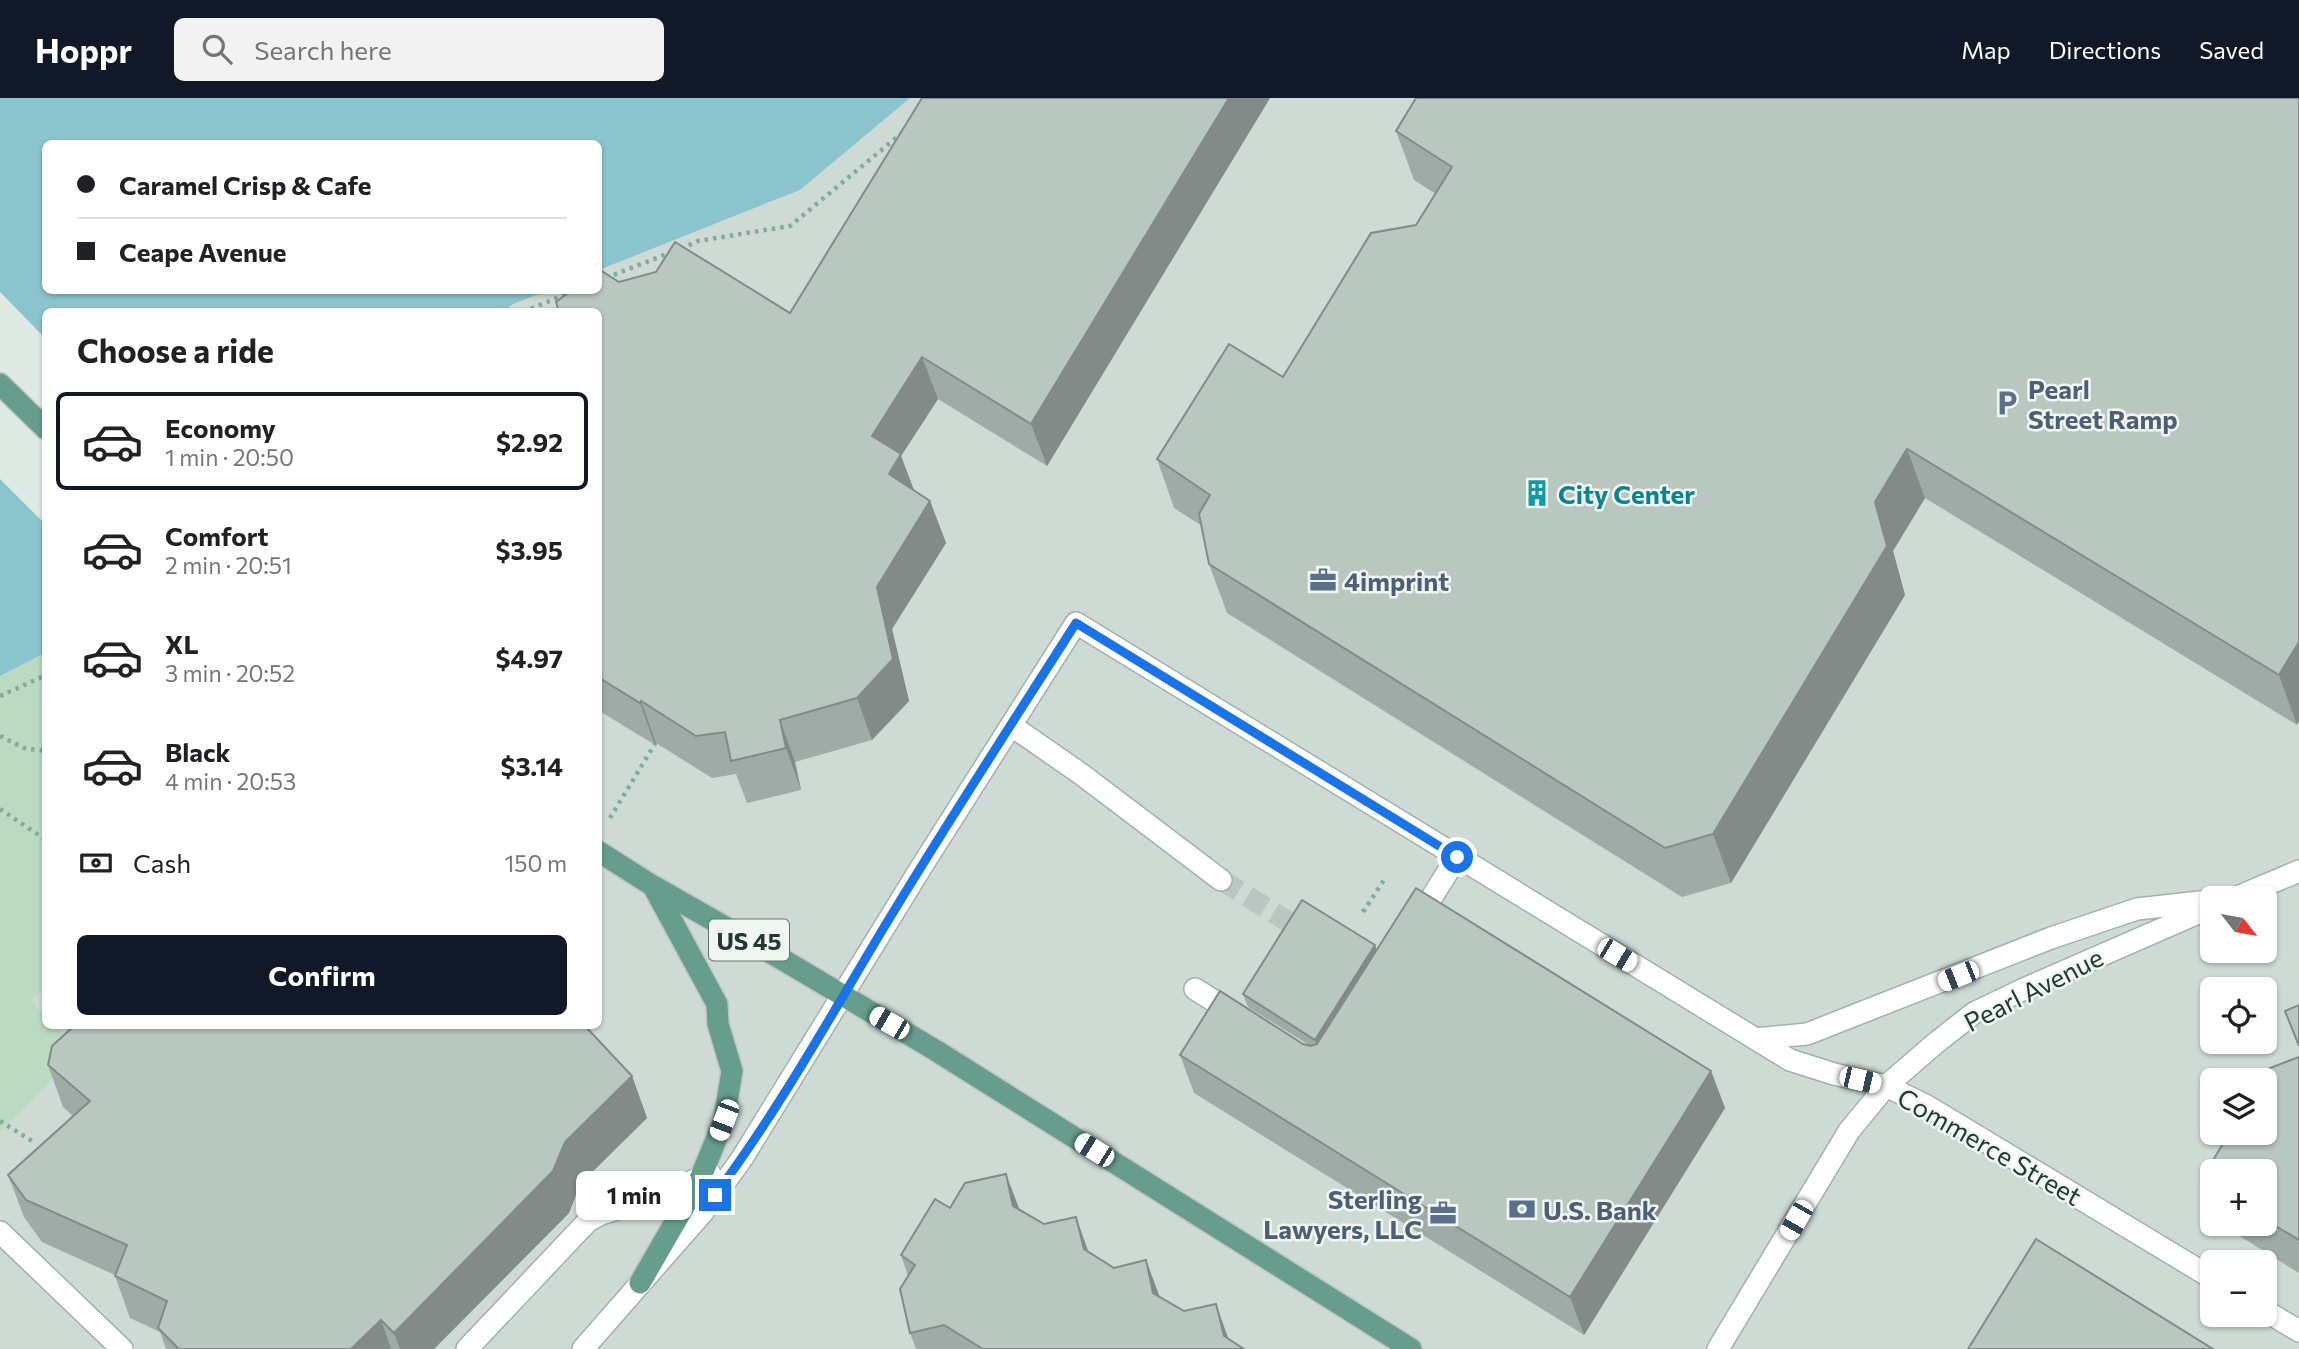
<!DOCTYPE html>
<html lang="en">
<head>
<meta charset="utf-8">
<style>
	:root { --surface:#fff; --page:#f2f2f2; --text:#202124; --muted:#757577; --line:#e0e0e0; --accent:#111827 }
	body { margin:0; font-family:Commissioner,sans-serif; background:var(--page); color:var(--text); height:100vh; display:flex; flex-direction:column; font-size:26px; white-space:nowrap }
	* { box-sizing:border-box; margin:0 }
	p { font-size:23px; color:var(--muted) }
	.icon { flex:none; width:38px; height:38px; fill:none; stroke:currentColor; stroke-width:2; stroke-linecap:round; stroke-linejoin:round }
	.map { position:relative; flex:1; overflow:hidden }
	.drawer { position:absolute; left:42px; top:210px; width:560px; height:721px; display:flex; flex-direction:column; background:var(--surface); border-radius:10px; box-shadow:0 2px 5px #0004 }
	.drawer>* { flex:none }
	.hud { position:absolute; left:42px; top:42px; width:560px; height:154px; border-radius:10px; box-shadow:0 2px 5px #0004; display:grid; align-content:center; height:154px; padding:0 35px; background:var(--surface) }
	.needle { width:46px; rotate:121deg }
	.buttons { position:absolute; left:2200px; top:788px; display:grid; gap:14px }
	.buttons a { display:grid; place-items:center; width:77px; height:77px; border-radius:10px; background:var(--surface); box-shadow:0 2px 5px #0004; font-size:35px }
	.end { position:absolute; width:32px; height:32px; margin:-16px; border:9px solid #1a73e8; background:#fff; box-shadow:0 0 0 4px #fff }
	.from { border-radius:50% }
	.bubble { position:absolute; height:49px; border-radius:10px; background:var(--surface); box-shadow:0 2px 5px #0004; font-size:23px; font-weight:700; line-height:49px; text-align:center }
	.car { position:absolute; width:21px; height:42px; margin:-21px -10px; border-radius:9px; box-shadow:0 0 5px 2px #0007; background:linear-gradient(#fff 24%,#345 0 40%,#fff 0 76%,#345 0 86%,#fff 0) }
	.hud b { display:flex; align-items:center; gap:24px; height:66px; font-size:26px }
	.hud b+b { border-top:2px solid var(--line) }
	.hud i { width:18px; height:18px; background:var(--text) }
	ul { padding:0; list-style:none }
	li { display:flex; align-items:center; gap:21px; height:98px; margin:0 14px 10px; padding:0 21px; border:4px solid transparent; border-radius:10px }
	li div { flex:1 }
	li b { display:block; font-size:26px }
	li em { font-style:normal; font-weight:700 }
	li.selected { border-color:var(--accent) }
	li>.icon { width:63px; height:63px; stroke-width:1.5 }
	h2 { padding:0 35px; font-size:32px; line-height:84px }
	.pay { display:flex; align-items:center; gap:18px; height:77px; padding:0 35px; font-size:26px }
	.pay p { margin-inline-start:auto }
	.cta { display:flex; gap:14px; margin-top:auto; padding:14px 35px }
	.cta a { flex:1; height:80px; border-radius:10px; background:var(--accent); color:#fff; font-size:28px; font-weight:700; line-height:80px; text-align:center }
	header { display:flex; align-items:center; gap:42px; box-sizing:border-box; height:98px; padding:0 35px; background:var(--accent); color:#fff }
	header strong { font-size:33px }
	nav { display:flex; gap:38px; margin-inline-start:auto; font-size:24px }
	.search { width:490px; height:63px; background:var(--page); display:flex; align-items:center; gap:18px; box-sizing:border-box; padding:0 24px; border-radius:10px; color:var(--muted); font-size:26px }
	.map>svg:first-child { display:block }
</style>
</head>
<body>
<header>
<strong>Hoppr</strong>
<div class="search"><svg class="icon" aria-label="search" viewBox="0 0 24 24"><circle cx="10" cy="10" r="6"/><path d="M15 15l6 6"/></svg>Search here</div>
<nav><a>Map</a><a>Directions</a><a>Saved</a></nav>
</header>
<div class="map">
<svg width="2299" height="1251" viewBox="0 0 2299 1251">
	<rect width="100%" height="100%" fill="#e0eae5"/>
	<path fill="#cedad4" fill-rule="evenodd" d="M 910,0 L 2299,0 L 2299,1251 L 0,1251 L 0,1034 L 80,953 L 55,928 L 598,928 L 598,214 L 503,213 L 513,206 L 547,193 L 598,192 L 599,172 L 800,92 ZM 2212,800 L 2264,800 L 2264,852 L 2212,852 ZM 2212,891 L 2264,891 L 2264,943 L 2212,943 ZM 2212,982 L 2264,982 L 2264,1034 L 2212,1034 ZM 2212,1073 L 2264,1073 L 2264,1125 L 2212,1125 ZM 2212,1164 L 2264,1164 L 2264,1216 L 2212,1216 Z
		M 45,889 L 45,918 L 31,902 Z"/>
	<path fill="#badac1" d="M 45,555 L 46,889 L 31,902 L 45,918 L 46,928 L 55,928 L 80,953 L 0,1034 L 0,578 Z"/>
	<path fill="#8bc4cc" d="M 0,0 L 910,0 L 800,92 L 599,172 L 598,46 L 46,46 L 46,192 L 547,193 L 513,206 L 503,214 L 46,214 L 45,555 L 0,578 Z"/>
	<path fill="#e0eae5" d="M 0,194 L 45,240 L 45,426 L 0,381 Z"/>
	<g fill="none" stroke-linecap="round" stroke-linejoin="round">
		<path stroke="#bac7c1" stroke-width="21" stroke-dasharray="21 10" stroke-linecap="butt" d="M 1221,782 L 1311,838"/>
		<defs>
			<path id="minor" d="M 1012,628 L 1081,676 L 1221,782
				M 2235,800 L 2299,773
				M 1417,823 L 1457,759
				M 1195,891 L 1238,918
				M 1755,941 L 1807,936 L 2051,840 L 2137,811 L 2209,803
				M 0,1134 L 122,1251
				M 2264,1212 L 2299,1233
				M 467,1251 L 588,1123 L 601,1116 L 637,1105 L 710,1076
				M 583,1251 L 703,1114 L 741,1062 L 922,768 L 1076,525 L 1790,962 L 1834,976 L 1886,988 L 1927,1008 L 2212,1180
				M 1718,1251 L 1849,1033 L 1886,988 L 1937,944 L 1974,915 L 2024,891 L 2212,809"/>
			<path id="major" d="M 0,286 L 46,331
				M 598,753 L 653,788 L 785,863 L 935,952 L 1411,1251
				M 640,1185 L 700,1081 L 724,1022 L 732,973 L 718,926 L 717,906 L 653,788"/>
		</defs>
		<use href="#minor" stroke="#a3b1ac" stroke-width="24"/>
		<use href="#major" stroke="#bdc4c2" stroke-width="24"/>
		<path stroke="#83ab9d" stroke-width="4.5" stroke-dasharray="3.5 5" stroke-linecap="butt" d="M 681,151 L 698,143 L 790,128 L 902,35
			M 598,183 L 672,154
			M 523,214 L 576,192
			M 0,598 L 46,577
			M 0,638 L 24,650 L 46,653
			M 0,711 L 46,742
			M 610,720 L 656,644
			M 1363,814 L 1384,782
			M 0,1023 L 32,1043"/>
		<use href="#minor" stroke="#fff" stroke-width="21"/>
		<use href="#major" stroke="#679d8d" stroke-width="21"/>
	</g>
	<path fill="#9faba6" d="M 922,0 L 1270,0 L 1047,368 L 938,301 L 901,358 L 914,392 L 930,403 L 946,445 L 892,531 L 909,603 L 872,642 L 795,664 L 801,692 L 747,705 L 736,676 L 712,680 L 656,645 L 655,647 L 598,612 L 598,214 L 619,184 L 790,215 Z
		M 2299,0 L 2297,627 L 1925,400 L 1893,453 L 1905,497 L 1731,785 L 1682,799 L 1227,515 L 1209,466 L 1202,428 L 1174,410 L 1157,361 L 1283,279 L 1416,127 L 1436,96 L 1414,82 L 1396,33 Z
		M 1375,847 L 1376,852 L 1711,973 L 1725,1010 L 1584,1237 L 1194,995 L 1180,957 L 1303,946 L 1309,947 L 1248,909 L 1243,896 Z
		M 2299,959 L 2299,1175 L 2219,1125 L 2264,1125 L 2264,1073 L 2212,1073 L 2212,1112 L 2201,1082 Z
		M 48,967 L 632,978 L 647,1020 L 580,1086 L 569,1115 L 434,1251 L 166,1251 L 160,1234 L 130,1220 L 115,1178 L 115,1177 L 42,1144 L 24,1119 L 8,1077 L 73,1018 L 63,1009 Z
		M 1019,1111 L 1114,1170 L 1146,1162 L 1159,1198 L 1244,1251 L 916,1251 L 910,1235 L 908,1178 L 901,1157 Z"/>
	<path fill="#828b87" d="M 1229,0 L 1270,0 L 1047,368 L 1031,326 Z
		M 922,259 L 938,301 L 901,358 L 916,398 L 904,418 L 872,338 Z
		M 1907,351 L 1925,400 L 1893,453 L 1905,497 L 1731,785 L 1713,736 L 1875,404 Z
		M 930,403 L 946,445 L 892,531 L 909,603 L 872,642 L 857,600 L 877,489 Z
		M 2299,544 L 2299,623 L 2297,627 L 2279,577 Z
		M 641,603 L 656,645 L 655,647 L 640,605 Z
		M 780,622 L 795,664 L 801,692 L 786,650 Z
		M 1375,847 L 1379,859 L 1320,954 L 1315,942 Z
		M 1711,973 L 1725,1010 L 1584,1237 L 1570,1199 Z
		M 632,978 L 647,1020 L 580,1086 L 569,1115 L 434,1251 L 400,1251 L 394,1235 L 565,1044 Z
		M 1006,1076 L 1022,1118 L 1013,1108 Z
		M 1076,1119 L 1091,1161 L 1084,1151 Z
		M 1146,1162 L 1162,1205 L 1153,1195 Z
		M 1216,1206 L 1231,1248 L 1224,1238 Z
		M 381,1222 L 391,1251 L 351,1251 Z"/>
	<path fill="#b9c7c1" stroke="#828b87" stroke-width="2" d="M 922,0 L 1229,0 L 1031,326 L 922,259 L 872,338 L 901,356 L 889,376 L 930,403 L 877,489 L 893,561 L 857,600 L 780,622 L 786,650 L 731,663 L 725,634 L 696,638 L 641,603 L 640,605 L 598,579 L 598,214 L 559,214 L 556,204 L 572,192 L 598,192 L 598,173 L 600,172 L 619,184 L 656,174 L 675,144 L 790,215 Z
		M 1416,0 L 2299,0 L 2299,544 L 2279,577 L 1907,351 L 1875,404 L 1887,448 L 1713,736 L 1665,750 L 1209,466 L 1199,416 L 1210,397 L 1157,361 L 1229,246 L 1283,279 L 1371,135 L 1416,127 L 1452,69 L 1396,33 Z
		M 1416,790 L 1711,973 L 1570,1199 L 1180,957 L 1220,893 L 1303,946 L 1311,948 L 1317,946 Z
		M 1302,802 L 1375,847 L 1315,942 L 1243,896 Z
		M 2299,907 L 2299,948 L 2285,913 Z
		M 74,928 L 585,928 L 632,978 L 565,1044 L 553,1073 L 394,1235 L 381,1222 L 351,1251 L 179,1251 L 158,1230 L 167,1203 L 115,1178 L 127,1147 L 26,1102 L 8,1077 L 90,1003 L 48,967 L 52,948 Z
		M 2299,959 L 2299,1142 L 2264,1121 L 2264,1073 L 2212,1073 L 2212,1088 L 2201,1082 L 2230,1034 L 2264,1034 L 2264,982 L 2263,982 L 2270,970 Z
		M 1006,1076 L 1013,1108 L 1044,1126 L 1076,1119 L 1084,1151 L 1114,1170 L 1146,1162 L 1153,1195 L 1184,1213 L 1216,1206 L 1224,1238 L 1244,1251 L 983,1251 L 944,1227 L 910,1235 L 900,1191 L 915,1167 L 901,1157 L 935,1101 L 950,1110 L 965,1085 Z
		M 2036,1141 L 2213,1251 L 1968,1251 Z"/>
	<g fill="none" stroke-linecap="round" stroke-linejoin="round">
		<path stroke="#1a73e8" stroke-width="9" d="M 715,1097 C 778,1013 829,921 883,831 C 945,728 1011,627 1076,525 L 1457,759"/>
	</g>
	<defs>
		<symbol id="parking-bare" viewBox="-9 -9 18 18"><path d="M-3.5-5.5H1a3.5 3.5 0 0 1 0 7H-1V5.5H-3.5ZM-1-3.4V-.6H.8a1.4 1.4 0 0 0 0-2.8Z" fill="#5c6f8a" stroke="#f0f7f3" stroke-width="2.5" paint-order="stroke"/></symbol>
		<symbol id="building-bare" viewBox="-9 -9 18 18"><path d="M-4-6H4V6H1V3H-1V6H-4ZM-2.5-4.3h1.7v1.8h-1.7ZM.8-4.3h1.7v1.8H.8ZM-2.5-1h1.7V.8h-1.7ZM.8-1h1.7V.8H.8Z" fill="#0f9aa8" stroke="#f0f7f3" stroke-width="2.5" paint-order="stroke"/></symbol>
		<symbol id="office-bare" viewBox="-9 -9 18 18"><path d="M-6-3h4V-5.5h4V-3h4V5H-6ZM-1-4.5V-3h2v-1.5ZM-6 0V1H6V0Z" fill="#5c6f8a" stroke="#f0f7f3" stroke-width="2.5" paint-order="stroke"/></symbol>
		<symbol id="bank-bare" viewBox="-9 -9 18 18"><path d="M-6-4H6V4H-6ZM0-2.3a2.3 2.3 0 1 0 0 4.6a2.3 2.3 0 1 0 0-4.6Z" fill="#5c6f8a" stroke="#f0f7f3" stroke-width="2.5" paint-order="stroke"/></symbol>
	</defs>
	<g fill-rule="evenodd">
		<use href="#parking-bare" x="1988" y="286" width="38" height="38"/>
		<use href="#building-bare" x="1518" y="376" width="38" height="38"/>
		<use href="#office-bare" x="1304" y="463" width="38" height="38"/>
		<use href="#bank-bare" x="1503" y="1092" width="38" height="38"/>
		<use href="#office-bare" x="1424" y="1096" width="38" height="38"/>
	</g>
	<g text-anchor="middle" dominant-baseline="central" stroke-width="5" stroke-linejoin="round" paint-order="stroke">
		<rect fill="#f0f7f3" stroke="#60726c" stroke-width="2" x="709" y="821.5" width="80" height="41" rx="5"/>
		<g font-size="24" font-weight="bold" fill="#223932">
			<text x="749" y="842">US 45</text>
		</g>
		<g font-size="26" font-weight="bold" fill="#4e5e75" stroke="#f0f7f3" text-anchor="start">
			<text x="2028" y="290">Pearl<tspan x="2028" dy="30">Street Ramp</tspan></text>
			<text x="1344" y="482">4imprint</text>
			<text x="1422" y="1100" text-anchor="end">Sterling<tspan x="1422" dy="30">Lawyers, LLC</tspan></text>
			<text x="1543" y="1111">U.S. Bank</text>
		</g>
		<g font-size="26" font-weight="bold" fill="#0d838f" stroke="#f0f7f3" text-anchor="start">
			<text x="1558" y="395">City Center</text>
		</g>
		<g font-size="26" fill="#223932" stroke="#f0f7f3">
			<text transform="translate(2033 891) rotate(-27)">Pearl Avenue</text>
			<text transform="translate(1990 1048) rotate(30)">Commerce Street</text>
		</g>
	</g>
</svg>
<div class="buttons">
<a><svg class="needle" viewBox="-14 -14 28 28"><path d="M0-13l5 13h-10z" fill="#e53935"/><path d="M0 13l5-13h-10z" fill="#757577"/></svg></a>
<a><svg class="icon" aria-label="locate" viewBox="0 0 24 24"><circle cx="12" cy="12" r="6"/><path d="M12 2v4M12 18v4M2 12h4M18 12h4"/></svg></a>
<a><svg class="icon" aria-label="layers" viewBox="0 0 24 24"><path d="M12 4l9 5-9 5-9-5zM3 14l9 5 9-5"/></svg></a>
<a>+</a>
<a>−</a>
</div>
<i class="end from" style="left:1457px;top:759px"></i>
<i class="end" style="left:715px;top:1097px"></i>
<div class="bubble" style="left:576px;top:1073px;width:116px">1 min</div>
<i class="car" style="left:1617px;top:857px;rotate:121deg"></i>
<i class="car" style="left:1958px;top:878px;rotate:248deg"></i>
<i class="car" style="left:889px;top:925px;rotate:300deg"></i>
<i class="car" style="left:1860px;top:982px;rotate:103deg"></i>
<i class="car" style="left:724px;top:1022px;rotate:201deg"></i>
<i class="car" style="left:1094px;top:1052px;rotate:302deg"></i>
<i class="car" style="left:1796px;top:1122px;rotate:210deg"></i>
<div class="hud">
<b><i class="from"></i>Caramel Crisp &amp; Cafe</b>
<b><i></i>Ceape Avenue</b>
</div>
<section class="drawer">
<h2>Choose a ride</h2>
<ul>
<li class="selected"><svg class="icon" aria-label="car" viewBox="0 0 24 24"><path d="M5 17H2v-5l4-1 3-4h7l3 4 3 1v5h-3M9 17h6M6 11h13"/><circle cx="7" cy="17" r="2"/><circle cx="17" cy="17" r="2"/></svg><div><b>Economy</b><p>1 min · 20:50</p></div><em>$2.92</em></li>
<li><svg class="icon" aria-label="car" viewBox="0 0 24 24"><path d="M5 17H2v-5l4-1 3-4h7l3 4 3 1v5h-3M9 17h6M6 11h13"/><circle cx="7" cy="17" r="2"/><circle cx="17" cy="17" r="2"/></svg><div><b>Comfort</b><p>2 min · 20:51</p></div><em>$3.95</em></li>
<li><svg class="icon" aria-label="car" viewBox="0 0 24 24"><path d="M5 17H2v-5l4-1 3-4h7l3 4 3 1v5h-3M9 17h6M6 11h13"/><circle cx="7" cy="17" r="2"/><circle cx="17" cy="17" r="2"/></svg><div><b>XL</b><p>3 min · 20:52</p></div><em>$4.97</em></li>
<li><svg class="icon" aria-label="car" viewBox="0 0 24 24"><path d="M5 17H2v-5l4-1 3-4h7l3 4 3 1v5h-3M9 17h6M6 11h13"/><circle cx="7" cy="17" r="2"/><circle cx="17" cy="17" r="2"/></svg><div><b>Black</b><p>4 min · 20:53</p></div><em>$3.14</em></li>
</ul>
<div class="pay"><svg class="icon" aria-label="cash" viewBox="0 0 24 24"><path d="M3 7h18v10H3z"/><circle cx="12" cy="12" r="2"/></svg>Cash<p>150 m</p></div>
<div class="cta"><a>Confirm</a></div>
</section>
</div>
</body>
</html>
